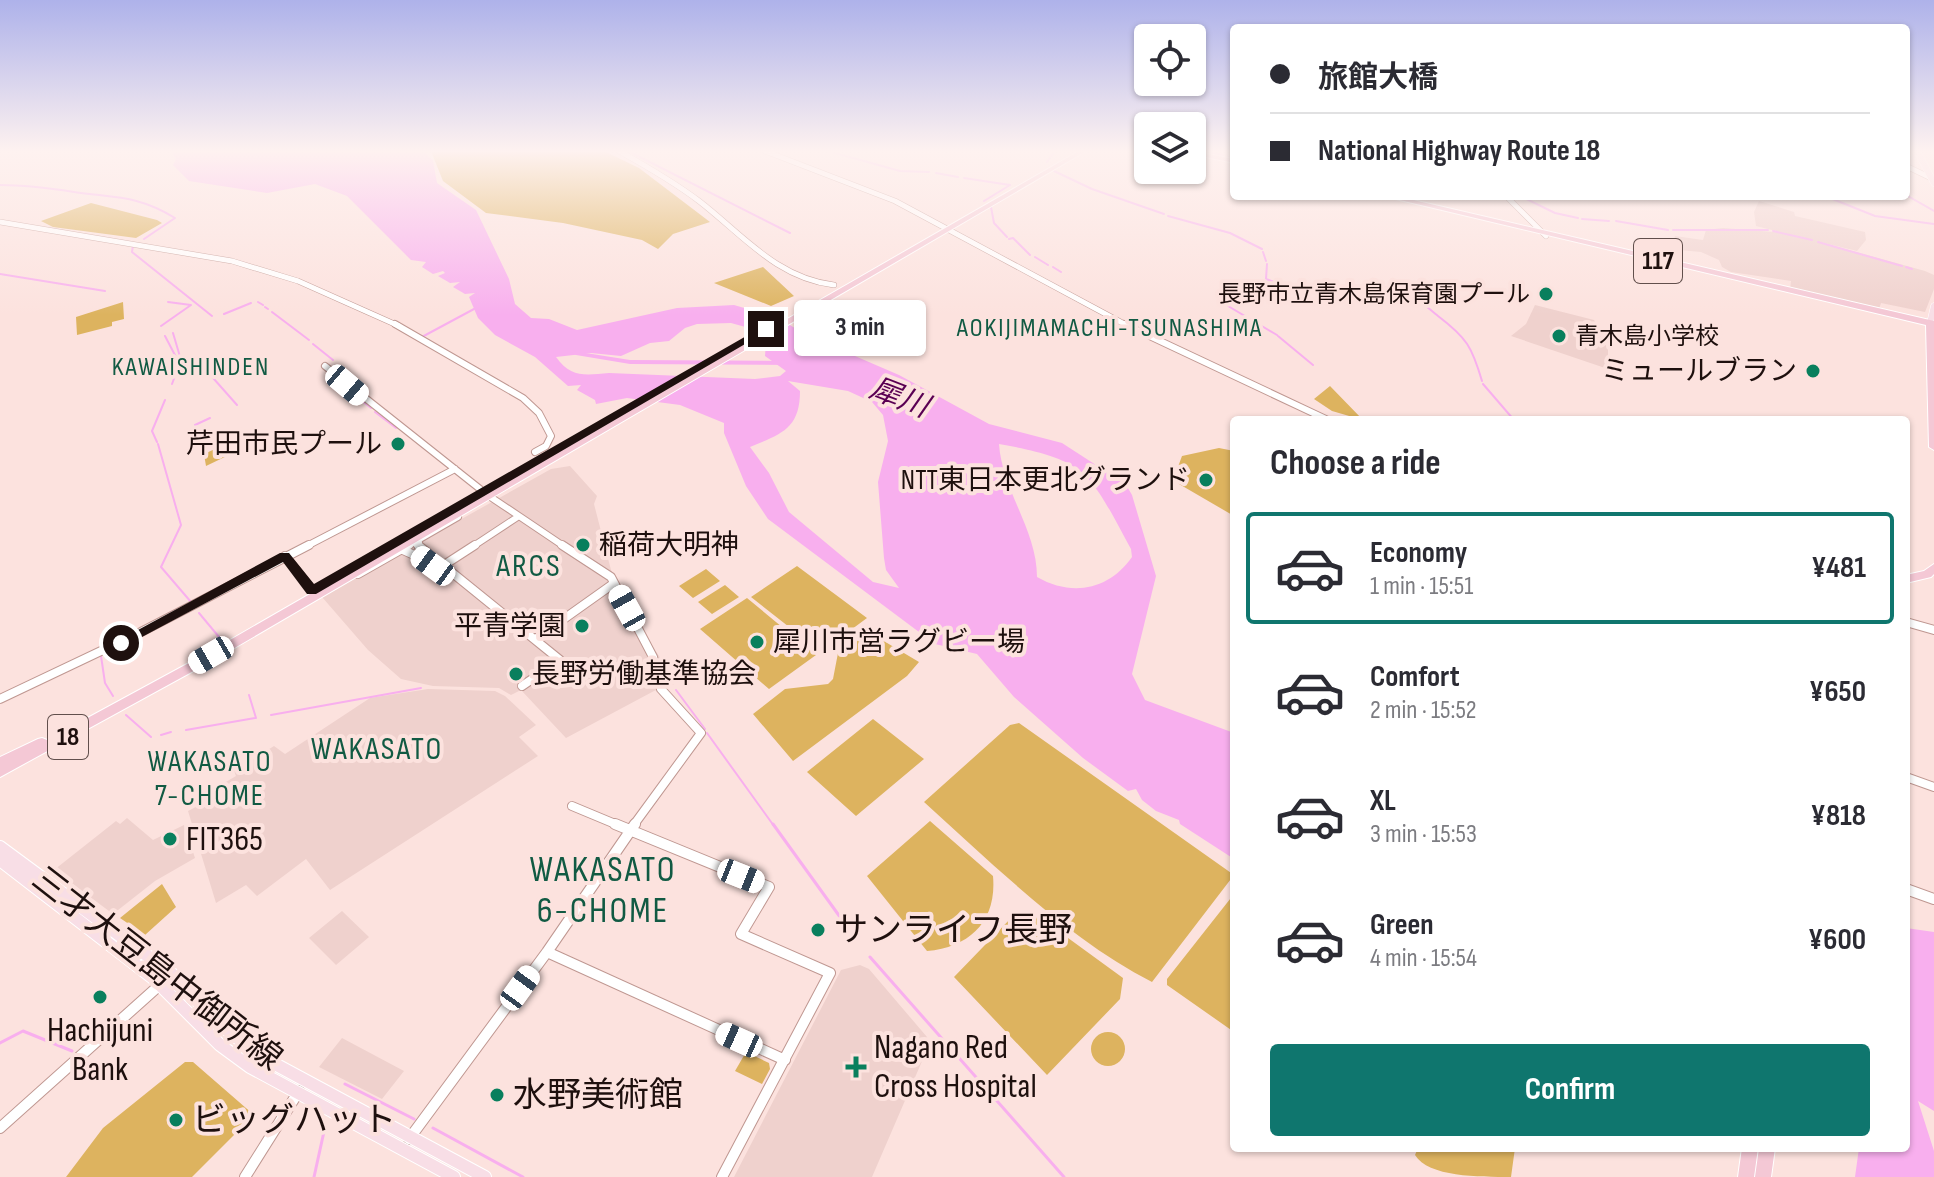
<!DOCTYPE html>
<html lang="en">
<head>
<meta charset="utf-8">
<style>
	:root { --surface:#fff; --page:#f2f2f3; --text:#2b2b33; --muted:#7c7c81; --line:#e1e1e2; --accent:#0f766e }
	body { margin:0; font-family:"Sofia Sans Condensed","Noto Sans JP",sans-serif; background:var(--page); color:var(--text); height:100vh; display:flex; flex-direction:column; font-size:30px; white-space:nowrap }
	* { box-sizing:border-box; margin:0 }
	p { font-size:26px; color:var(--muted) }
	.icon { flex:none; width:44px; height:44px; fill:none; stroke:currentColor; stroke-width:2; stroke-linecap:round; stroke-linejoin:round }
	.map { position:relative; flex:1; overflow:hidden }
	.drawer { position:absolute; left:1230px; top:416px; width:680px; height:736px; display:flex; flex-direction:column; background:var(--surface); border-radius:8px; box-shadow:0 2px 6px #0004 }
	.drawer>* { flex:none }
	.hud { position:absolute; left:1230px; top:24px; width:680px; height:176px; border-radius:8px; box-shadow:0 2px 6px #0004; display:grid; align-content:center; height:176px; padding:0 40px; background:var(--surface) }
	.fabs { position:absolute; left:1134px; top:24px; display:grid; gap:16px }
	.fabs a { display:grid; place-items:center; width:72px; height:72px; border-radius:8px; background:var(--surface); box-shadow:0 2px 6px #0004; font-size:40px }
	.end { position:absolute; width:36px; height:36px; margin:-18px; border:10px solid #1e100e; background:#fff; box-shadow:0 0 0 4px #fff }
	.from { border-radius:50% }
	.bubble { position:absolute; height:56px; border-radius:8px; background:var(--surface); box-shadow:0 2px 6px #0004; font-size:26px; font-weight:700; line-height:56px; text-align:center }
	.car { position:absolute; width:24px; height:48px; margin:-24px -12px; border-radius:10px; box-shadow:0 0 6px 2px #0007; background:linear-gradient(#fff 24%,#345 0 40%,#fff 0 76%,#345 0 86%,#fff 0) }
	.hud b { display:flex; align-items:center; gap:28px; height:76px; font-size:30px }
	.hud b+b { border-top:2px solid var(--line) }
	.hud i { width:20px; height:20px; background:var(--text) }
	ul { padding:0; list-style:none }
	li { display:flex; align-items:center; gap:24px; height:112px; margin:0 16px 12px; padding:0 24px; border:4px solid transparent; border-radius:8px }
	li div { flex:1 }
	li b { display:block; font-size:30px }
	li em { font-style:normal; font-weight:700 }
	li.selected { border-color:var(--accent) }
	li>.icon { width:72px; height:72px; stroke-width:1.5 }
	h2 { padding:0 40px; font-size:36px; line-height:96px }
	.button { display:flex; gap:16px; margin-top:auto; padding:16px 40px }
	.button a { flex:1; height:92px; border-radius:8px; background:var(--accent); color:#fff; font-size:32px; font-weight:700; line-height:92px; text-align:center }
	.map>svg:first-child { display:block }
</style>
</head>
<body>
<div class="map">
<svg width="1934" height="1177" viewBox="0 0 1934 1177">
	<rect width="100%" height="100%" fill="#fce2de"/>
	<path fill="#efd1cd" d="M 1759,201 L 1794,212 L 1795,216 L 1865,232 L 1866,240 L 1857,251 L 1756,226 L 1754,212 Z
		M 1723,228 L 1788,233 L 1925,271 L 1934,275 L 1934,289 L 1925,312 L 1881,303 L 1879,309 L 1790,290 L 1791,281 L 1731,272 L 1722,267 L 1719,260 L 1701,252 L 1669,249 L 1668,239 L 1674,240 L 1675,236 L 1703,240 L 1706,230 Z
		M 1535,305 L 1594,320 L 1608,345 L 1608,369 L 1511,336 L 1526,324 Z
		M 570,466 L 597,496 L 594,504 L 611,570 L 643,632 L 677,683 L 654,691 L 566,738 L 521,690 L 511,695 L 499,688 L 433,686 L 401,679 L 368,650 L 322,597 L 551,469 Z
		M 428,689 L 495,691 L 505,696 L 536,725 L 519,737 L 538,756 L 330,890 L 306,859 L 257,896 L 246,885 L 216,903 L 188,811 L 217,796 L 214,789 L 236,776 L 234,771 L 274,746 L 285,754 L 370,698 Z
		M 127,818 L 153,840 L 184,825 L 195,858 L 155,881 L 113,914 L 54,870 L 116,821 L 120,824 Z
		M 342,911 L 369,937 L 336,965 L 309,938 Z
		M 860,965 L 869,969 L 927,1037 L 929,1045 L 872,1177 L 734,1177 L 841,970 Z
		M 342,1038 L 404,1071 L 382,1099 L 319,1067 Z"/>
	<path fill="#ddb35f" d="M 431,151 L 604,151 L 639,168 L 710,222 L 673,234 L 658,249 L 642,240 L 563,223 L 486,213 L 443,181 Z
		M 91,203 L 157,220 L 162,223 L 136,238 L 53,227 L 41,221 Z
		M 763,267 L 794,296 L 771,306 L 714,283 Z
		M 123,302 L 124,319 L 112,322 L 112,326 L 77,335 L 76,317 Z
		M 1330,386 L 1363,420 L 1332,411 L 1314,399 Z
		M 250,433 L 254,443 L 206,466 L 204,454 Z
		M 1219,448 L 1234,451 L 1234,516 L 1179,484 L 1175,475 L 1182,456 Z
		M 797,566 L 867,618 L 821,652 L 751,597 Z
		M 706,569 L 720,581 L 693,598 L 679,586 Z
		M 725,585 L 739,597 L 712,614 L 698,602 Z
		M 747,598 L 816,655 L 769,689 L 700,629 Z
		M 867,631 L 919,662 L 907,676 L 793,761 L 753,714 L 785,689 L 828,684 L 833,679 L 838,653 Z
		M 873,719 L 924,759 L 856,816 L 807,772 Z
		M 1019,723 L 1234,875 L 1152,982 C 1067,938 994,865 924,802 L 1010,725 Z
		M 930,821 L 993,876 C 997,920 971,947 927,951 L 867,876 Z
		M 162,884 L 176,907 L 145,935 L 120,918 Z
		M 1234,894 L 1234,1032 L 1167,985 L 1167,979 Z
		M 1031,911 L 1123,978 L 1120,999 L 1047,1075 L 954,977 L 1013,916 Z
		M1091 1049a17 17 0 1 1 34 0a17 17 0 1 1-34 0Z
		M 746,1052 L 769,1063 L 770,1069 L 762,1084 L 735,1071 Z
		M 185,1062 L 193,1062 L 254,1115 L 192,1177 L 66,1177 L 103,1128 Z
		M 1418,1148 L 1515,1148 L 1511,1177 C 1479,1177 1428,1177 1415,1155 Z"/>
	<path fill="#f8afee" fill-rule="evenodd" d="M 171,151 L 424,151 L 433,161 L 437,183 L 476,210 L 509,279 L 515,304 L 531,318 L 549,319 L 577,330 L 677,308 L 734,305 L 779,318 L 804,334 L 899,375 L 989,424 L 1062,443 L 1116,478 L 1122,478 L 1132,495 L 1156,576 L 1132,674 L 1145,700 L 1234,733 L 1234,859 L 1180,824 L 1179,820 L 1156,811 L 1142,800 L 1136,789 L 1128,791 L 1083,758 L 1014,697 L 977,654 L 935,644 L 768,519 L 746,486 L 724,433 L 724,423 L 680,405 L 627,398 L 596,404 L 595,400 L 577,390 L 581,385 L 568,386 L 535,357 L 495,335 L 478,318 L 469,297 L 475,293 L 465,294 L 453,287 L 460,282 L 450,283 L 438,276 L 445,273 L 443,271 L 433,274 L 422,267 L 426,262 L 411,260 L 347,196 L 315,184 L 267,193 L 189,181 L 173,165 L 176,159 ZM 731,323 L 749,328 L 766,343 L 765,356 L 786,371 L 780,376 L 755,379 L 609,373 C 585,375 571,378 556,357 L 591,353 L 621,356 L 650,343 L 669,341 L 685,328 L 697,324 ZM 788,381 L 848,391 L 872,402 L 883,415 L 888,441 L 878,482 L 884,558 L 886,570 L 899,588 L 873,582 L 789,512 L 769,473 L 750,447 C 781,434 800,429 800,391 ZM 999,444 C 1089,460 1089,472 1131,549 L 1132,557 C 1109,590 1072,597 1037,577 C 1037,530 1002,490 999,444 Z
		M 1906,928 L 1934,932 L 1934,1111 L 1918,1101 L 1934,1151 L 1934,1177 L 1855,1177 L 1859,1148 L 1906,1148 Z"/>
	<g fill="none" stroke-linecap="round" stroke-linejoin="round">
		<path stroke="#f8afee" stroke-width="2" d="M 628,151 L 790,233
			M 828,151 L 900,171 L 929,172
			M 1205,151 L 1222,155
			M 1227,157 L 1234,158
			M 1047,162 L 1055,151
			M 1054,171 L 1092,189 L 1164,214
			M 936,173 L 958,177
			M 964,178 L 1010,185 L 984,201
			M 0,185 C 26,185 49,188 74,192 C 115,198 138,195 175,218 L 144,239
			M 1906,195 L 1934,211
			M 1520,196 L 1555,213 L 1578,218
			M 1825,196 L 1875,216 L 1934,224
			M 991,207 L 994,223 L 1007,237
			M 1168,216 L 1230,233 L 1262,249
			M 1582,219 L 1609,221
			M 1616,221 L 1668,230
			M 1673,230 L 1768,230
			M 1773,231 L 1812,240
			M 1009,239 L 1013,238 L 1030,255
			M 1818,242 L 1902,266
			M 133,245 L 132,252 L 212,316
			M 1263,252 L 1266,261
			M 1035,257 L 1048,265
			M 1267,264 L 1266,279 C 1307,296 1370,276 1408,294 C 1419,299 1429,309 1438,316 C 1467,338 1472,347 1482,381
			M 1053,267 L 1061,272
			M 1906,267 L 1912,269
			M 0,274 L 105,291
			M 258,302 L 263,305
			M 1228,306 L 1277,335
			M 265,307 L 268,309
			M 272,312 L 309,340
			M 224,314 L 251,303
			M 161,326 L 191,305 L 168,302
			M 165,336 L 177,359
			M 1278,336 L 1313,365
			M 420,338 L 474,309
			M 313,344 L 333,360
			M 174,369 L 177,361
			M 206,370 L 237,405
			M 341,383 L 371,408
			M 172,384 L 181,360 L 173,333
			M 1483,384 L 1514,420
			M 375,412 L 396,428
			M 195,425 L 210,418
			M 157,442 L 152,431 L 165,400
			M 158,444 L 181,525 L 161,567 L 191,602
			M 199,613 L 219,637
			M 101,656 L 105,683 L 113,696
			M 676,690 L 705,729
			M 249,695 L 256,718
			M 126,715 L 151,737
			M 271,715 L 421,688
			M 186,730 L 255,718
			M 707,733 L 774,826
			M 161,735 L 171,732"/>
		<path stroke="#f8afee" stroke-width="3" d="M 773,824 L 848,928
			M 870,957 L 1064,1177
			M 0,1043 L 23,1031 L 72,1051
			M 345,1084 L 414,1119
			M 433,1128 L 523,1177
			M 314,1177 L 325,1127"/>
		<path fill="#f8afee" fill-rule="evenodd" d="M 573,351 L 630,360 L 791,361 L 795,363 L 791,365 L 630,364 L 576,355 L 572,353 Z"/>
		<defs>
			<path id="minor-far3" d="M 619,151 C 646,166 674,182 699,201 C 742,234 776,278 834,285
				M 765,151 L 895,201 L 1128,326
				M 1906,166 L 1931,178
				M 1506,196 L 1546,236
				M 0,222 L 232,261 L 298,281 L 399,326"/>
			<path id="minor-far2" d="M 395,324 L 523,398 L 539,413 L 551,436 L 546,446 L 535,452
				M 1124,324 L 1328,420
				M 325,366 L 480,489
				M 519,516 L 565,547
				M 305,547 L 455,469
				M 406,547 L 458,517
				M 418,547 L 419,542
				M 472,547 L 519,516 L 492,498"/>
			<path id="minor-far1" d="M 418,545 L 560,660 L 522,686
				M 562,545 L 611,577 L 653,657 L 661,689 L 701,733 L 633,826
				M 403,550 L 441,567 L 475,545
				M 285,556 L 316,595
				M 358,574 L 409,545
				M 1906,622 L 1934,630
				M 537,638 L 613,584
				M 0,699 L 141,632 L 309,545
				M 1906,777 L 1934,787
				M 572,806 L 620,826"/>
			<path id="minor" d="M 615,824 L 769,887 L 741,934 L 830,973 L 722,1177
				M 1906,889 L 1934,899
				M 547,952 L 785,1060
				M 0,1128 L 172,974
				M 409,1139 L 547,952 L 635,824
				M 245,1177 L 299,1091"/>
			<path id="major-far1" d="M 1917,151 L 1934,183
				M 1930,323 L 1934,306"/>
			<path id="major" d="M 0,847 L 172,974 L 215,1020 L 260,1056 L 485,1177
				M 0,860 L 153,978 L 220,1045 L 250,1067 L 454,1177"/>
			<path id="highway" d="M 1079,151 L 1086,151 L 219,657 L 0,777 L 0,757 L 38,739 L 42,738 L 47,740 L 211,651 Z
				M 1192,151 L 1234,159 L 1234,163 L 1192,154 Z
				M 1383,196 L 1396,196 L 1934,321 L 1934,450 L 1929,447 L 1926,325 Z
				M 1934,564 L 1934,574 L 1931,577 L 1906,583 L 1906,575 L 1924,571 Z
				M 1742,1148 L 1758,1148 L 1754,1177 L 1738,1177 Z
				M 1759,1148 L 1775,1148 L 1771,1177 L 1755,1177 Z"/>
		</defs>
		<use href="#minor-far3" stroke="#bf9791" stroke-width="6"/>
		<use href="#minor-far2" stroke="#bf9791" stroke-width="8"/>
		<use href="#minor-far1" stroke="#bf9791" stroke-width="10"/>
		<use href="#minor" stroke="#bf9791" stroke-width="12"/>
		<use href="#major-far1" stroke="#fff" stroke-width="7"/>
		<use href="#major" stroke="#fff" stroke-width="14"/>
		<use href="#highway" stroke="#fff" stroke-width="2"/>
		<use href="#minor-far3" stroke="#fff" stroke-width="5"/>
		<use href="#minor-far2" stroke="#fff" stroke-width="6"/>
		<use href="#minor-far1" stroke="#fff" stroke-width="8"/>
		<use href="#minor" stroke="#fff" stroke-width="10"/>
		<use href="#major-far1" stroke="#f8dee6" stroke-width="6"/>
		<use href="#major" stroke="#f8dee6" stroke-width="12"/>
		<use href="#highway" fill="#f4c8d5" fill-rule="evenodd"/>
	</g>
	<linearGradient id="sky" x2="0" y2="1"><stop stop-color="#aeb2ea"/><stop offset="0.48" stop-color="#fef2f0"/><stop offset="1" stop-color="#fef2f0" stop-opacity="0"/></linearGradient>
	<rect width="1934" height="315" fill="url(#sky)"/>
	<path fill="#1e100e" d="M 762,327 L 771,329 L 316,594 L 307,594 L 283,562 L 125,646 L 116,646 L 114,643 L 280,553 L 289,553 L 314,584 Z"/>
	<g fill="#097f5d" stroke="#fce2de" stroke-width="3">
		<circle cx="1546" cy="294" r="8"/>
		<circle cx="1559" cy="336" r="8"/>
		<circle cx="1813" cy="371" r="8"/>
		<circle cx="398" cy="444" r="8"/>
		<circle cx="1206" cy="480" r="8"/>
		<circle cx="583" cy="545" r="8"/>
		<circle cx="582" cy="626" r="8"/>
		<circle cx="757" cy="642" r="8"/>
		<circle cx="516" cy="674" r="8"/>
		<circle cx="170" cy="839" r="8"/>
		<circle cx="818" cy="930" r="8"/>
		<circle cx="100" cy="997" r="8"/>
		<path d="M852 1055h8v8h8v8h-8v8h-8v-8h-8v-8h8z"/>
		<circle cx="497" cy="1095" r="8"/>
		<circle cx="176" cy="1120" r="8"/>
	</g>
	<g text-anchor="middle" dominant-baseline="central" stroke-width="8" stroke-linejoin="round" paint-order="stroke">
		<g font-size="24" fill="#1e100e" stroke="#fce2de" text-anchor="end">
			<text x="1530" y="294">長野市立青木島保育園プール</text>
			<text x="1575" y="336" text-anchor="start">青木島小学校</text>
		</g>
		<g fill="#fce2de" stroke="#614f4c" stroke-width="2">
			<rect x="1634" y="239" width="48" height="44" rx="6"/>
			<rect x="48" y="715" width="40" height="44" rx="6"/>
		</g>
		<g font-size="26" font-weight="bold" fill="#1e100e">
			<text x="1658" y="261">117</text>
			<text x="68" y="737">18</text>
		</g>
		<g font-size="26" letter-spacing="2" fill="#115a43" stroke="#fce2de">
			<text x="1110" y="328">AOKIJIMAMACHI-TSUNASHIMA</text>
			<text x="191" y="367">KAWAISHINDEN</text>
		</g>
		<g font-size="28" fill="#1e100e" stroke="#fce2de" text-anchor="end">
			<text x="1797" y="371">ミュールブラン</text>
			<text x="382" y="444">芹田市民プール</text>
			<text x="1190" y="480">NTT東日本更北グランド</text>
			<text x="599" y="545" text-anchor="start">稲荷大明神</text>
			<text x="566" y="626">平青学園</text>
			<text x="773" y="642" text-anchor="start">犀川市営ラグビー場</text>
			<text x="532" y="674" text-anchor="start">長野労働基準協会</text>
		</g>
		<g font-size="30" font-style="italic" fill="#5a0053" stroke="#fce2de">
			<text transform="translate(899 398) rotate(21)">犀川</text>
		</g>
		<g font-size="30" letter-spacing="2" fill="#115a43" stroke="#fce2de">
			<text x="210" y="762">WAKASATO<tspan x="210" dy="34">7-CHOME</tspan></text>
		</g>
		<g font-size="32" letter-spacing="2" fill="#115a43" stroke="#fce2de">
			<text x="529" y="566">ARCS</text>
			<text x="377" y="749">WAKASATO</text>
		</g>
		<g font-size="34" fill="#1e100e" stroke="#fce2de" text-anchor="start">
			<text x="186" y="839">FIT365</text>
			<text x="834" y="930">サンライフ長野</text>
			<text x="100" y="1030" text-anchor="middle">Hachijuni<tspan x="100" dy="39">Bank</tspan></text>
			<text x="874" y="1047">Nagano Red<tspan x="874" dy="39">Cross Hospital</tspan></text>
			<text x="513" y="1095">水野美術館</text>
			<text x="192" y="1120">ビッグハット</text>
		</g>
		<g font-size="34" fill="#1e100e" stroke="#fce2de">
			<text transform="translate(157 969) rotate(38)">三才大豆島中御所線</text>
		</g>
		<g font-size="36" letter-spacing="2" fill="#115a43" stroke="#fce2de">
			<text x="603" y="870">WAKASATO<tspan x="603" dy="41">6-CHOME</tspan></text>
		</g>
	</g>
</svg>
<div class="fabs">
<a><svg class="icon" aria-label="locate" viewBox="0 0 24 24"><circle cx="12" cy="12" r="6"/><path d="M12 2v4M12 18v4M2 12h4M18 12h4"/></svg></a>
<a><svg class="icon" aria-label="layers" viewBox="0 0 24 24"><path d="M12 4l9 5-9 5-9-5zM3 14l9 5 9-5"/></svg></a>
</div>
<i class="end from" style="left:121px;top:643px"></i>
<i class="end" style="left:766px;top:329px"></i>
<div class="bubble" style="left:794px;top:300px;width:132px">3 min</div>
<i class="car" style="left:347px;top:385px;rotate:130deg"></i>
<i class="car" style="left:433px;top:566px;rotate:306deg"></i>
<i class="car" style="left:627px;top:608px;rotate:331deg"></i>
<i class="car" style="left:211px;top:655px;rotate:240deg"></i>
<i class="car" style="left:741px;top:876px;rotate:112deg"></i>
<i class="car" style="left:520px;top:988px;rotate:36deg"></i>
<i class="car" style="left:739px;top:1040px;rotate:294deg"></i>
<div class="hud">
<b><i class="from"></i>旅館大橋</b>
<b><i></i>National Highway Route 18</b>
</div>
<section class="drawer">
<h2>Choose a ride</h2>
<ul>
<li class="selected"><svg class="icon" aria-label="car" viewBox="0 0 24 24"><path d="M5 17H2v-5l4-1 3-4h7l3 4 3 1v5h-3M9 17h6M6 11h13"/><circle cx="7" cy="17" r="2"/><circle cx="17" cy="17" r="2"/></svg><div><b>Economy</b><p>1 min · 15:51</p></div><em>¥481</em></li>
<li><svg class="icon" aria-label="car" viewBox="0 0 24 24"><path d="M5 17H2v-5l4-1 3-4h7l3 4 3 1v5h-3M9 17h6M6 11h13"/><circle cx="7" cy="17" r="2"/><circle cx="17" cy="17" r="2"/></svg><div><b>Comfort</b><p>2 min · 15:52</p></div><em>¥650</em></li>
<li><svg class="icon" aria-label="car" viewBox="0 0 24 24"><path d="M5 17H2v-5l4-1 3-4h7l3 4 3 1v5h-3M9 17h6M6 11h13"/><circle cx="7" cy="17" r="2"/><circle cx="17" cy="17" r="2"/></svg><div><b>XL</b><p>3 min · 15:53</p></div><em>¥818</em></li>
<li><svg class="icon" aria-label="car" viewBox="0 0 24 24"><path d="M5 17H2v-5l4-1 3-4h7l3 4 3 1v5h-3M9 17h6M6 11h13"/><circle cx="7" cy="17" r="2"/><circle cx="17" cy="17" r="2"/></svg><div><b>Green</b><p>4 min · 15:54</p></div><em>¥600</em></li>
</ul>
<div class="button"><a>Confirm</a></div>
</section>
</div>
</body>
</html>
